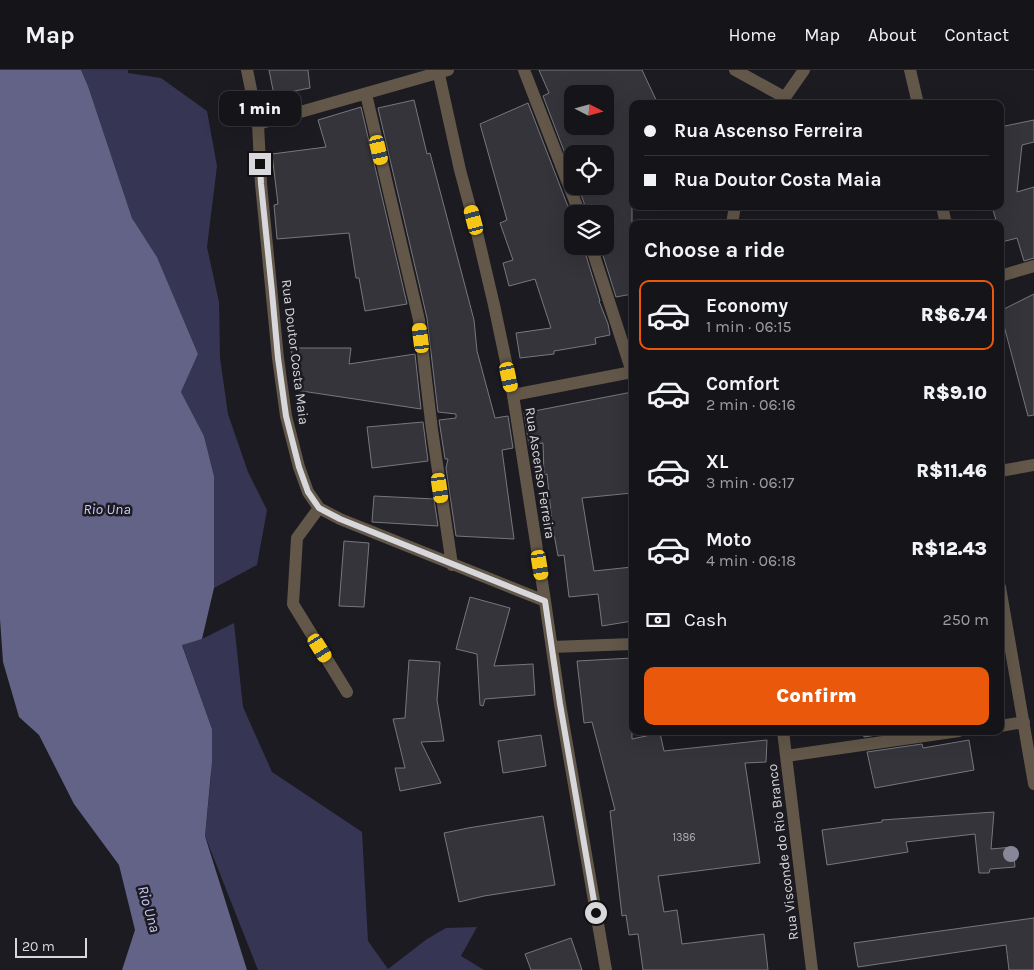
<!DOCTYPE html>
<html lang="en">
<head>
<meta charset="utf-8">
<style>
	:root { --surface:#141419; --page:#1d1d22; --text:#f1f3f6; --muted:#9d9ea2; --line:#333338; --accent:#ea580c }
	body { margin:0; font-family:Karla,sans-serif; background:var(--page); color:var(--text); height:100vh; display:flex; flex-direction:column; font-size:19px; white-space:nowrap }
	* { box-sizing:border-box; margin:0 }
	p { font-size:16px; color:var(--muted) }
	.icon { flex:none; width:28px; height:28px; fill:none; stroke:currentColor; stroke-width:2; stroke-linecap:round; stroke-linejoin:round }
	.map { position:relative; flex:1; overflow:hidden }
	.sheet { position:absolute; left:629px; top:150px; width:375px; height:515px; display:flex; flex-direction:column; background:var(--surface); border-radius:10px; box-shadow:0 5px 20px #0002,0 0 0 1px var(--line) }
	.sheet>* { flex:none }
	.guide { position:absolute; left:629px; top:30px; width:375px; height:110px; border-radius:10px; box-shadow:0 5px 20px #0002,0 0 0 1px var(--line); display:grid; align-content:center; height:110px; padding:0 15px; background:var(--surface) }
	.needle { width:32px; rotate:96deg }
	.buttons { position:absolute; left:564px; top:15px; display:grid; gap:10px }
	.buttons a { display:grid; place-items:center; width:50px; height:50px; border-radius:10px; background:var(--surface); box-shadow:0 5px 20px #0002,0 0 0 1px var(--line); font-size:25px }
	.scale { position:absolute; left:15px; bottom:12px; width:72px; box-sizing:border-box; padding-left:5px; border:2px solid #d8d8dc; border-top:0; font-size:14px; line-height:18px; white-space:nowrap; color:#d8d8dc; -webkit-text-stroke:4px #1b1b21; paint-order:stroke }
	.end { position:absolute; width:22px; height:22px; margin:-11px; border:6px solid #d8d8dc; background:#111; box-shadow:0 0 0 2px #111 }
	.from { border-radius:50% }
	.bubble { position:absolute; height:35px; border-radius:10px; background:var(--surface); box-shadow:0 5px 20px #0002,0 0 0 1px var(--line); font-size:16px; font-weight:800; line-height:35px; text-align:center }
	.car { position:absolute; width:15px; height:30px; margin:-15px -8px; border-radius:6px; box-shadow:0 0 4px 1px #0007; background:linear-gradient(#f5c518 24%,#345 0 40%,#f5c518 0 76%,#345 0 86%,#f5c518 0) }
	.guide b { display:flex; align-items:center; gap:18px; height:48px; font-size:19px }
	.guide b+b { border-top:1px solid var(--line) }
	.guide i { width:12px; height:12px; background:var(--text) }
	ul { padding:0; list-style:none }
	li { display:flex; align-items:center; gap:15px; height:70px; margin:0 10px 8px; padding:0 5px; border:2px solid transparent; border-radius:10px }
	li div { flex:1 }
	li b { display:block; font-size:19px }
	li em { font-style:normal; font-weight:800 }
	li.selected { border-color:var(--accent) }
	li>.icon { width:45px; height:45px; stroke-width:1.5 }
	h2 { padding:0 15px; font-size:22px; line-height:60px }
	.pay { display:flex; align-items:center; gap:12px; height:55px; padding:0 15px; font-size:19px }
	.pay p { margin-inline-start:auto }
	.cta { display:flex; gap:10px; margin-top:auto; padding:10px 15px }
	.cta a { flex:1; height:58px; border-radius:10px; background:var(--accent); color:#fff; font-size:20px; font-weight:800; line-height:58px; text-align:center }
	header { display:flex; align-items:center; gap:30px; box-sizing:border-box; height:70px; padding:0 25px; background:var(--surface); border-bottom:1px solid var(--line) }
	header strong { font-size:24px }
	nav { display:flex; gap:28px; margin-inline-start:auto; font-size:18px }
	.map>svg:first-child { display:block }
</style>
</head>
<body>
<header>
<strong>Map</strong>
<nav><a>Home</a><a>Map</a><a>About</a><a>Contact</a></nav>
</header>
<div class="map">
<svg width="1034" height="900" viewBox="0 0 1034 900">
	<rect width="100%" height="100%" fill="#1b1b21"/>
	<path fill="#363554" d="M 81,0 L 128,0 L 128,3 L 161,8 L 207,41 L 217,96 L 207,177 L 219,232 L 220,288 L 228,344 L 248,402 L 267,440 L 257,495 L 214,518 L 214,406 L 204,366 L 181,322 L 198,284 L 157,187 L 132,148 L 88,16 Z
		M 234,553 L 243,637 L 272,702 L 362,762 L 368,871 L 388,899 L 427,869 L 446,858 L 477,857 L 461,886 L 484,900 L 258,900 L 205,766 L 211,706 L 212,659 L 182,574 L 202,569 Z"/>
	<path fill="#636287" d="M 0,0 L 81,0 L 88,16 L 132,148 L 157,187 L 198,284 L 181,322 L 204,366 L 214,406 L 214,518 L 202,569 L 182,575 L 212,659 L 212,692 L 205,766 L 247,900 L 122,900 L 135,860 L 119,795 L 74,734 L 39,665 L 19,647 L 3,592 L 0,549 Z"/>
	<path fill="#34343a" stroke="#77777e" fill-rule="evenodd" d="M 269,0 L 308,0 L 310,18 L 274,25 Z
		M 539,0 L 642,0 L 658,34 L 632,34 L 632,224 L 616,227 L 600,176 L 605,176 L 605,144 L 588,144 L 578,116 L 605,116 L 605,84 L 572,84 L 572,102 L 543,26 L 549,23 ZM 572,24 L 605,24 L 605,56 L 572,56 Z
		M 414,30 L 427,84 L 430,83 L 474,250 L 477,281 L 495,348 L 508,346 L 513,378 L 502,380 L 514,469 L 456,466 L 446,398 L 448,389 L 445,389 L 439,350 L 456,348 L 456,344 L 438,342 L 427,248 L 378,38 Z
		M 528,33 L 572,147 L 572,176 L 583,176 L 600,231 L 599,231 L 608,254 L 610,265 L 595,268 L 596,274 L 554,281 L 554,284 L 520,288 L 516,263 L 551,258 L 535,209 L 509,216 L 503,193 L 513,190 L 500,153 L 507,150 L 480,54 Z
		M 361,37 L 407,234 L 365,241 L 359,208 L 356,208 L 349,163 L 277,169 L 274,135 L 278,134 L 272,84 L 326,77 L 318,50 Z
		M 1034,50 L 1034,72 L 1022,75 L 1017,122 L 1034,117 L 1034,188 L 1024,191 L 1017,168 L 1002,172 L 1000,164 L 1000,154 L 997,154 L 992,136 L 1000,136 L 1000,57 Z
		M 1034,224 L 1034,345 L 1028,346 L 1000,241 Z
		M 291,278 L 351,278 L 349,294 L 415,284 L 421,339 L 295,320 Z
		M 632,322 L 632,423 L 582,428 L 594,501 L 632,497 L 632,551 L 602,556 L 598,524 L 569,527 L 564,485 L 558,486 L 552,453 L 547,404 L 544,405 L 543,373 L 529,375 L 524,343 Z
		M 423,352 L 428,391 L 372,398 L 367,357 Z
		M 374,426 L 434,429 L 438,456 L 372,452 Z
		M 344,471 L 369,473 L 364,537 L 339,536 Z
		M 470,527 L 510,538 L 494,596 L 533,594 L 535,625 L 485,629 L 483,636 L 480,635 L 477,584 L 456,579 Z
		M 632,588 L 632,669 L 660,663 L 664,681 L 767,670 L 766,692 L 745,693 L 760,793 L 658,806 L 664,842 L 677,840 L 682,874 L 764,864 L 768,900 L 643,900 L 638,864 L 629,865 L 626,845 L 622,846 L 610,741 L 615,740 L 592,652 L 584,653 L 577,591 Z
		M 409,590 L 440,592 L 437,630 L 444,671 L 421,672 L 441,713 L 400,721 L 395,698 L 405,698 L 393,649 L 405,648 Z
		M 862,661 L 900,661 L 864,667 Z
		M 541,665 L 546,696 L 503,703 L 498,671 Z
		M 969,670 L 974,700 L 875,718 L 867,682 L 922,674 L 923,678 Z
		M 994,742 L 991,779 L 1013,777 L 1015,797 L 990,799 L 989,803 L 979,803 L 975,764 L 906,772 L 908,782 L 827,795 L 822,760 L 882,752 L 882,750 Z
		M 543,746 L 555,815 L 484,826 L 459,832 L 444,763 L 468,758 Z
		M 1034,848 L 1034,900 L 1009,900 L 1006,875 L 858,897 L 854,873 Z
		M 571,868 L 582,900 L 531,900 L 525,884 Z"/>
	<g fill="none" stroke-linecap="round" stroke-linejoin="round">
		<path stroke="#625749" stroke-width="12" d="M 247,0 L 258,54 L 261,114 L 278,288 L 286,346 L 299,397 L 308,422 L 319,438 L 340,449 L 545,531
			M 438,0 L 460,100 L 478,167 L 494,235 L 513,325 L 545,531 L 560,634 L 606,900
			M 524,0 L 580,144
			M 735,0 L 784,27
			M 910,0 L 918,34
			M 366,24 L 419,250 L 432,360 L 452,495
			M 781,33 L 804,0
			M 258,54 L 448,0
			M 942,136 L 946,154
			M 732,154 L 735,136
			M 591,176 L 632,302
			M 1000,206 L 1034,196
			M 513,325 L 632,302
			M 1000,401 L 1034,395
			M 319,438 L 297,468 L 293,534 L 347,622
			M 1000,517 L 1034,714
			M 552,577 L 632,574
			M 1000,656 L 1024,652
			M 783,661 L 812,900
			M 786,686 L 959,661"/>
	</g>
	<circle fill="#878798" cx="1011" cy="784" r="8"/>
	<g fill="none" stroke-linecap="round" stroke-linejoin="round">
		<path stroke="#d8d8dc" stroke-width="6" d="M 260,94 L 261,114 L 272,222 L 278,288 L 286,346 L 299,397 L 308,422 L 319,438 L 340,449 L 545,531 L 560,634 L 596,843"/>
	</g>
	<g text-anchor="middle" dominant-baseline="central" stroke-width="5" stroke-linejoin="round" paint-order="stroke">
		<g font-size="11" fill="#afafb4">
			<text x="684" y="767">1386</text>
		</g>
		<g font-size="14" fill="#d8d8dc" stroke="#1b1b21">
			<text transform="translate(295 282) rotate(83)">Rua Doutor Costa Maia</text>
			<text transform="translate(540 403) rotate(81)">Rua Ascenso Ferreira</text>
			<text transform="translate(783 782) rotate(-97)">Rua Visconde do Rio Branco</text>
		</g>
		<g font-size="15" font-style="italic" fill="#c9c8fb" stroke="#1b1b21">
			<text x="107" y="439">Rio Una</text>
			<text transform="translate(149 839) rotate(74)">Rio Una</text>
		</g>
	</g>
</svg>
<div class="buttons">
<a><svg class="needle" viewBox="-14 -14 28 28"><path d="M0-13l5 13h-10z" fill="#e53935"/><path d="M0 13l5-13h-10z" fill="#9d9ea2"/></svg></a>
<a><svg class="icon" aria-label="locate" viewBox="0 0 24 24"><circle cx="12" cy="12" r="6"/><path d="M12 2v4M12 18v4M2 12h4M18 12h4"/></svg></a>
<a><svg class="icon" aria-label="layers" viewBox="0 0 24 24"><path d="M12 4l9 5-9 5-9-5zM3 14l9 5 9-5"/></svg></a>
</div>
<div class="scale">20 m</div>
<i class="end from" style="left:596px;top:843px"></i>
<i class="end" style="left:260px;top:94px"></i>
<div class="bubble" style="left:219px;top:21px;width:82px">1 min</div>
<i class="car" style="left:379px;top:80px;rotate:167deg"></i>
<i class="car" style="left:474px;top:150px;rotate:345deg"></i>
<i class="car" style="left:421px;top:268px;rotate:353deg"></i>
<i class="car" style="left:509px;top:307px;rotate:168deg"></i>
<i class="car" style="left:440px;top:418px;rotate:172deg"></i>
<i class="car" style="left:540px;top:495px;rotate:171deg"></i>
<i class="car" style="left:320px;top:578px;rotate:148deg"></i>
<div class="guide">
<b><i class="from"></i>Rua Ascenso Ferreira</b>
<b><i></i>Rua Doutor Costa Maia</b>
</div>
<section class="sheet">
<h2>Choose a ride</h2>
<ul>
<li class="selected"><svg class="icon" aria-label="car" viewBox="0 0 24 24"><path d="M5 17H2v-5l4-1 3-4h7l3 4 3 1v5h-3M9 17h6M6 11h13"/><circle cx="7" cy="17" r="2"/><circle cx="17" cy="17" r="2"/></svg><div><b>Economy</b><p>1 min · 06:15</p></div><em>R$6.74</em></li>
<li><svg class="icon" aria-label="car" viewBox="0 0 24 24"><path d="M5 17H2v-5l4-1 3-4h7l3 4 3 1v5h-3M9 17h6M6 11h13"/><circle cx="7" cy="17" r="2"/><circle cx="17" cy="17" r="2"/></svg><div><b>Comfort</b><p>2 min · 06:16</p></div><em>R$9.10</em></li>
<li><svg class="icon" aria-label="car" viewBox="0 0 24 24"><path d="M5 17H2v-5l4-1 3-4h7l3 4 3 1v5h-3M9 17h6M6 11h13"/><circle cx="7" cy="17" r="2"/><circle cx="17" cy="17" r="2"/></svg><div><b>XL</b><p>3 min · 06:17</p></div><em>R$11.46</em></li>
<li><svg class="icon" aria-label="car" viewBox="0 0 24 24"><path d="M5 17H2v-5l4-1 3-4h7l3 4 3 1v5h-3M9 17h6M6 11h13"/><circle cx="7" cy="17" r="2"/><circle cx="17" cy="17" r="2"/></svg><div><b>Moto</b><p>4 min · 06:18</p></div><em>R$12.43</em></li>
</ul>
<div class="pay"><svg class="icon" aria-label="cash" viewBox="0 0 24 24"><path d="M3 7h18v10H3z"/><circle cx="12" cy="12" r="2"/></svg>Cash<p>250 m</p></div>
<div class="cta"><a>Confirm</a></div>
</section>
</div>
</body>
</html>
